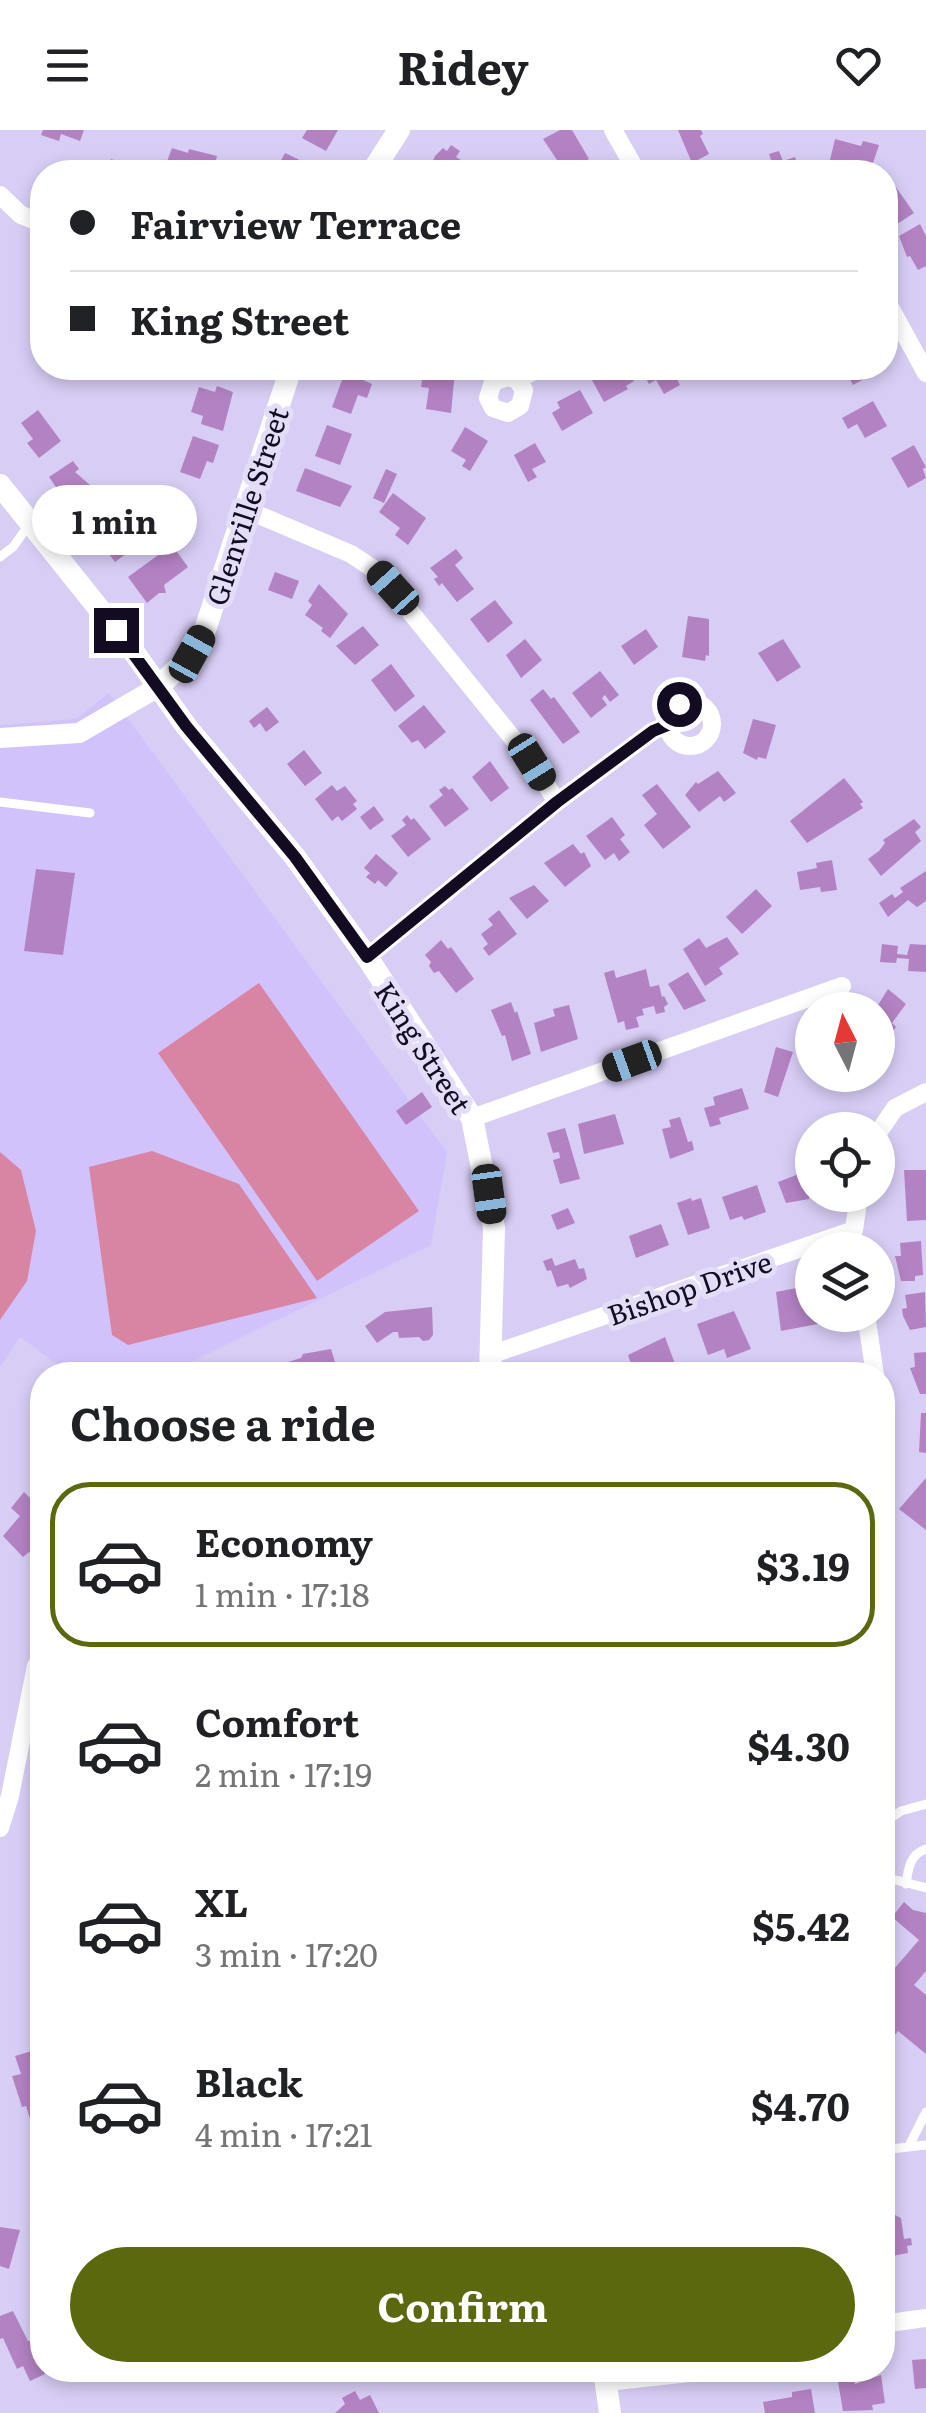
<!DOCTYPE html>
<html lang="en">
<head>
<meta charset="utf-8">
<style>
	:root { --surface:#fff; --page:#f6f6f6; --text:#202124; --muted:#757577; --line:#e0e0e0; --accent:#5c680d }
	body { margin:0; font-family:Literata,serif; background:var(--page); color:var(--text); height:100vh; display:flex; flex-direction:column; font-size:38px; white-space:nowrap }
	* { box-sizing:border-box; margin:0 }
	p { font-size:32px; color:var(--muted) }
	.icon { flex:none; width:55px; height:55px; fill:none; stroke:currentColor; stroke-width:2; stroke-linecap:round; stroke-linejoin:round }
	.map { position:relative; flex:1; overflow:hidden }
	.details { position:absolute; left:30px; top:1232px; width:865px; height:1020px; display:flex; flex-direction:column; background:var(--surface); border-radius:40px; box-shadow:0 5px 15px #0003 }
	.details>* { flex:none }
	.top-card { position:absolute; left:30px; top:30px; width:868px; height:220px; border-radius:40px; box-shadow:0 5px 15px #0003; display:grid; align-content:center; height:220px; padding:0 40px; background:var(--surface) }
	.needle { width:65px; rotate:354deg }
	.fabs { position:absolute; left:795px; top:862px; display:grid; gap:20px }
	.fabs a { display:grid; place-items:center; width:100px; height:100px; border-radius:50%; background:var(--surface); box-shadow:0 5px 15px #0003; font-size:50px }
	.end { position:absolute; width:45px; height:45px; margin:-22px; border:12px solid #130b21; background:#fff; box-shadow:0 0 0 5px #fff }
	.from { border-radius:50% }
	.bubble { position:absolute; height:70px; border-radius:35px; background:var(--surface); box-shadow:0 5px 15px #0003; font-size:32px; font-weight:700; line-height:70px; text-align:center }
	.car { position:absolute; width:30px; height:60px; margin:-30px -15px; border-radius:12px; box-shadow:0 0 8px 2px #0007; background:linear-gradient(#222 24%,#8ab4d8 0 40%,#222 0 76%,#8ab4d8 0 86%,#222 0) }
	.top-card b { display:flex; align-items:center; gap:35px; height:95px; font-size:38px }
	.top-card b+b { border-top:2px solid var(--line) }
	.top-card i { width:25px; height:25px; background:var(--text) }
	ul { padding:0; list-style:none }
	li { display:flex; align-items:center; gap:30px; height:165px; margin:0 20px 15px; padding:0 20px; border:5px solid transparent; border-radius:40px }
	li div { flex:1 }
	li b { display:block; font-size:38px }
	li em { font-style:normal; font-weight:700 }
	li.active { border-color:var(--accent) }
	li>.icon { width:90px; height:90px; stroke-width:1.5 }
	h2 { padding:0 40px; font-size:45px; line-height:120px }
	.action { display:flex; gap:20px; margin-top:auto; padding:20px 40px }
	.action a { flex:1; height:115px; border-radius:60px; background:var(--accent); color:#fff; font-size:40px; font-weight:700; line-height:115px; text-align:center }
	header { display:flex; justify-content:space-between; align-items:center; height:130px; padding:0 40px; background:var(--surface); font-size:45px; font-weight:700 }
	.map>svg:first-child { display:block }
</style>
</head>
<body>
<header><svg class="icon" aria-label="menu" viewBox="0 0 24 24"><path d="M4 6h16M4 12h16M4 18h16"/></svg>Ridey<svg class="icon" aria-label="heart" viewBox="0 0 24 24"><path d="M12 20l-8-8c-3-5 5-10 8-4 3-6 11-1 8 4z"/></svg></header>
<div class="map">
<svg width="926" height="2283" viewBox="0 0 926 2283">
	<rect width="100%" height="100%" fill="#d8cdf5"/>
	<path fill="#d2c2fc" d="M 109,563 L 447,1022 L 431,1115 L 164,1245 L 72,1245 L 20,1207 L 0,1237 L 0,595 L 76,589 Z"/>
	<path fill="#d885a3" d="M 259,853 L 419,1081 L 317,1151 L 158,923 Z
		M 152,1021 L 239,1054 L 317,1168 L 128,1215 L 112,1205 L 89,1037 Z
		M 0,1022 L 21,1040 L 36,1101 L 27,1151 L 0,1190 Z"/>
	<path fill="#b382c3" d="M 43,0 L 84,0 L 80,11 L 61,4 L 59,11 L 41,5 Z
		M 307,0 L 338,0 L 326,21 L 302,8 Z
		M 560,0 L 572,0 L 589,29 L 565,42 L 543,9 Z
		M 678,0 L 701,0 L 703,4 L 700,6 L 709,24 L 692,33 Z
		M 835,9 L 861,16 L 863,11 L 879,15 L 870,42 L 858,42 L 829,34 Z
		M 451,15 L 460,21 L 456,27 L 469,35 L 464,42 L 437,42 L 430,38 L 435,26 L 443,18 L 447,21 Z
		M 172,18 L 188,23 L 189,19 L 217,26 L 213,42 L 183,42 L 165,37 Z
		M 779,21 L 783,31 L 795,27 L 800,42 L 775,42 L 769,24 Z
		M 285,23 L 308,34 L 304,42 L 275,42 Z
		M 111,29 L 132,37 L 144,42 L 106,42 Z
		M 891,50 L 914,83 L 894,96 L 885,84 L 885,55 Z
		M 920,94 L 926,106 L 926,136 L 918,140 L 910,126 L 907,127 L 899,106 Z
		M 615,238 L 626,238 L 634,251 L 626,256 L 628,259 L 604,272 L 592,250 L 606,239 Z
		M 640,238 L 661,238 L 664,244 L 672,240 L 680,255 L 664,264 L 656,250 L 649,254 Z
		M 844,238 L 873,238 L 875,243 L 853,255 Z
		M 431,239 L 455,241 L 451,283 L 426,279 L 429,258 L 421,257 L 423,243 L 430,244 Z
		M 345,242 L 372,254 L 367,268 L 358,265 L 351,284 L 332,277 Z
		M 217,256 L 233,262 L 223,301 L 201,294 L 203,286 L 191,282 L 199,257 L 215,262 Z
		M 580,260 L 593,283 L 562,301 L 552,283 L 560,278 L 557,272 Z
		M 873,271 L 887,296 L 865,308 L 857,294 L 848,299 L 842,288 Z
		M 38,280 L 61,311 L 39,328 L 27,313 L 33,309 L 21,293 Z
		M 327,295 L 352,304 L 340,335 L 315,326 Z
		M 465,297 L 488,311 L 470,341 L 462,336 L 466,330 L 451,321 Z
		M 193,306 L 219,315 L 213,333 L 207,331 L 200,349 L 180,342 Z
		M 535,313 L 546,332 L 532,339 L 537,347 L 528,352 L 514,325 Z
		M 914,315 L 926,337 L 923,339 L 926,348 L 908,358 L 891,328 Z
		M 73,331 L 79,339 L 75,342 L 90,355 L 87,357 L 96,370 L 85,378 L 80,372 L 71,379 L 49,347 Z
		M 305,338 L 352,356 L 340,377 L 296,361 Z
		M 386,339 L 397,344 L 384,373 L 373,368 Z
		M 393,363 L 426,388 L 408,415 L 395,405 L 400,398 L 379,382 Z
		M 114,384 L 138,415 L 115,432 L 92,401 Z
		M 172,415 L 188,437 L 164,455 L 166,463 L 159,463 L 147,473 L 128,447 Z
		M 456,419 L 463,428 L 455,435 L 474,459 L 457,472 L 442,453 L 439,456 L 434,449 L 438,447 L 430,438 Z
		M 275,442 L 299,451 L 292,469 L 268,460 Z
		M 319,454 L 348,484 L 330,508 L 321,501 L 323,498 L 305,485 L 312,475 L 308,471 Z
		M 495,470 L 513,493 L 488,513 L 470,489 Z
		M 688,486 L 709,489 L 709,526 L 706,525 L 705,531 L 682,527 Z
		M 363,496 L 379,515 L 355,535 L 336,516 Z
		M 646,499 L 658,517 L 634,535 L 621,516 Z
		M 525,509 L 542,530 L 521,548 L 506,525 Z
		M 783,509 L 801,537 L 777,552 L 758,523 Z
		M 391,534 L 415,566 L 395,582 L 371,550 Z
		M 600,541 L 619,565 L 610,572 L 605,565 L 602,568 L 607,575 L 591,588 L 572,563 Z
		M 543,559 L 551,569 L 554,567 L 580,602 L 563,614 L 530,570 Z
		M 424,575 L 446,602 L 425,619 L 418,610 L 412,613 L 398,596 Z
		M 267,577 L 279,592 L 266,602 L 260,593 L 254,598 L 249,591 Z
		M 753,589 L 776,595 L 766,629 L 758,627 L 757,630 L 743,623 Z
		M 304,620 L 322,643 L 305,656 L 287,634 Z
		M 490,631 L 509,658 L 491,672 L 472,647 Z
		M 718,641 L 736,663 L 724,672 L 720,666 L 699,682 L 685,665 L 696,652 L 698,654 Z
		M 844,648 L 863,672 L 860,674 L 863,678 L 807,713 L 790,691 Z
		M 657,654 L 691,697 L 663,719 L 644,695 L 657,684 L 642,665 Z
		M 332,655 L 337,661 L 345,656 L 357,671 L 353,674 L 357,679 L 342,691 L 338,686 L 332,691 L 315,669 Z
		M 445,656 L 449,660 L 452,658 L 469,679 L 445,697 L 429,676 L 443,665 L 439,660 Z
		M 374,676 L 384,690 L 370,700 L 360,687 Z
		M 407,685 L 411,690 L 414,688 L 431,709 L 408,727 L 391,706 L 406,695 L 402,690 Z
		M 612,687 L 625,705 L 620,709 L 630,722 L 619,731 L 614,723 L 605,730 L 586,706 Z
		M 914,689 L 921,697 L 915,702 L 921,711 L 881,746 L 868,729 L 879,721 L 885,713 L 883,710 Z
		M 573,714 L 581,724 L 584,722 L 591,736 L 565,757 L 544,733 Z
		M 376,724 L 398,743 L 386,757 L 378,750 L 375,754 L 366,747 L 370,743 L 364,738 Z
		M 832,730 L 837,760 L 821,762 L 820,757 L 800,760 L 797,742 L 817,738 L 816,733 Z
		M 36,739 L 75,743 L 63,825 L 24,821 Z
		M 926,741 L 926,771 L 917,777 L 908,770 L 888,787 L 879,773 L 892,764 L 895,768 L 903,762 L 900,758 Z
		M 534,755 L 549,771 L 527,789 L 509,768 Z
		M 756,759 L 772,776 L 742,804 L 726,787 Z
		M 499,780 L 517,804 L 489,826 L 483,818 L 488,814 L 481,804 L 493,795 L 488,789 Z
		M 727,807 L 739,824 L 719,838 L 723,844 L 705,856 L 683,819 L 699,808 L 706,818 Z
		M 441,810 L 448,819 L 451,817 L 474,849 L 456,863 L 439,841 L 434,843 L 429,836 L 431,832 L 425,825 Z
		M 882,814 L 898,816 L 897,824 L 907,825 L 910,814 L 926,815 L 926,842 L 908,841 L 909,829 L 897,828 L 896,833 L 880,832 Z
		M 646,839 L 650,857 L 659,855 L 662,867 L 664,866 L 668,874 L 664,877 L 665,882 L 656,884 L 654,876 L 642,879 L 644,885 L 636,887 L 639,897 L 626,900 L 624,891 L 618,893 L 604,843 L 614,840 L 616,848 Z
		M 688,842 L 706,871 L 684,880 L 668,854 Z
		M 888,859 L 906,874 L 892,893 L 896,897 L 886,910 L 878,903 L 878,880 L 875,880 Z
		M 511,872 L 515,883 L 517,881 L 531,924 L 512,931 L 505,905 L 502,906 L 491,880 Z
		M 569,875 L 578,909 L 541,922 L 534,893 L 555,886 L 553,879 Z
		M 776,917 L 793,922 L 778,967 L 764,962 Z
		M 742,958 L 749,979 L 719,988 L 721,994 L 710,997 L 704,978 L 715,975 L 713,967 Z
		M 422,962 L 432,977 L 406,995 L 396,981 Z
		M 615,984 L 624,1014 L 584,1024 L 578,994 Z
		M 680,987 L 688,1012 L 692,1011 L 694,1020 L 670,1029 L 662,999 L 671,997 L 669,990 Z
		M 565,998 L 580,1049 L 560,1054 L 553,1030 L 560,1028 L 559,1022 L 553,1023 L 547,1003 Z
		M 812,1039 L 809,1069 L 786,1073 L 778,1052 Z
		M 904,1040 L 926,1040 L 926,1090 L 907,1091 Z
		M 757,1055 L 766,1082 L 744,1090 L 742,1086 L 730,1090 L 722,1067 Z
		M 691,1068 L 692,1071 L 701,1068 L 710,1098 L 688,1105 L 677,1073 Z
		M 568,1078 L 575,1093 L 557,1100 L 551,1085 Z
		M 661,1094 L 669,1115 L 636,1128 L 629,1106 Z
		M 921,1111 L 923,1145 L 915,1146 L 915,1151 L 901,1151 L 895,1126 L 901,1126 L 900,1113 Z
		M 552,1128 L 555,1136 L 575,1129 L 579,1139 L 584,1138 L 587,1149 L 570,1158 L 568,1154 L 557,1157 L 551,1140 L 547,1141 L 543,1131 Z
		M 812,1155 L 812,1185 L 821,1185 L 823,1193 L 781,1201 L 776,1162 Z
		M 925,1162 L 926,1197 L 910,1200 L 903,1186 L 902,1179 L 907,1178 L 905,1165 Z
		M 432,1177 L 433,1205 L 429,1210 L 423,1211 L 419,1207 L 399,1208 L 398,1202 L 393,1202 L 377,1213 L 365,1196 L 385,1182 Z
		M 734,1181 L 751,1219 L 727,1228 L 724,1219 L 708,1225 L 697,1194 Z
		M 665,1207 L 675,1234 L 655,1241 L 657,1245 L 635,1245 L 628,1225 Z
		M 331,1219 L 339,1245 L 271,1245 L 269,1238 L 301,1228 L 303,1224 Z
		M 926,1222 L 926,1264 L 920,1264 L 910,1238 L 915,1237 L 914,1223 Z
		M 921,1283 L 926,1283 L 926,1323 L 919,1322 Z
		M 926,1348 L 926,1400 L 899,1379 Z
		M 24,1362 L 42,1380 L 42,1415 L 34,1426 L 29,1422 L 23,1427 L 3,1406 L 20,1386 L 11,1378 Z
		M 904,1772 L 913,1780 L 926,1783 L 926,1841 L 914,1855 L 926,1865 L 926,1924 L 898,1901 L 882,1920 L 882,1830 L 894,1839 L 919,1810 L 892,1787 Z
		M 35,1920 L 41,1939 L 38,1940 L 42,1957 L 42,1985 L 30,1989 L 26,1976 L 22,1977 L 12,1946 L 21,1944 L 15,1926 Z
		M 895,2085 L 901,2088 L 904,2109 L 911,2108 L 912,2115 L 907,2116 L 908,2123 L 882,2128 L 882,2092 Z
		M 0,2097 L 20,2100 L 9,2139 L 0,2136 Z
		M 13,2181 L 28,2211 L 35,2210 L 42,2229 L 40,2233 L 45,2244 L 30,2251 L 23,2236 L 17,2239 L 3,2208 L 0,2209 L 0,2186 Z
		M 926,2229 L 926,2258 L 915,2259 L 912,2230 Z
		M 853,2244 L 855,2254 L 881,2245 L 885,2273 L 872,2275 L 873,2280 L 843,2281 L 837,2246 Z
		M 811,2259 L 815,2283 L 765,2283 L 763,2272 L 792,2267 L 792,2262 Z
		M 355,2261 L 360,2270 L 370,2265 L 379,2283 L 335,2283 L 345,2274 L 342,2268 Z"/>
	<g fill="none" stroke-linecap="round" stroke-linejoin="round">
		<path stroke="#fff" stroke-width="9" d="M 0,427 L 13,417 L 28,396
			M 0,672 L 90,683
			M 882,1694 L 901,1681 L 926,1674
			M 882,1751 L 896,1750 L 926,1758
			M 906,1754 C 908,1739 910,1724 926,1719
			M 909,2016 L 926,1982
			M 882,2020 L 926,2015"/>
		<path stroke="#fff" stroke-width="18" d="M 613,0 L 637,42
			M 0,65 L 21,85 L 42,93
			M 885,168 L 926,243
			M 517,250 L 524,260 L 520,276 L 508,283 L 493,278 L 488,268 L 493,252 L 508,247 L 517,250 L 539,238
			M 247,380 L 351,424 L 378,442 L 532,632 L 557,672
			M668 594a22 22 0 1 1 44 0a22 22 0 1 1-44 0Z
			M 367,827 L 557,672 L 653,601 L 668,595
			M 472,988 L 842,856
			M 878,1003 L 895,978 L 926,962
			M 866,1185 L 875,1245
			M 490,1225 L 854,1100 L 859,1065
			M 0,1698 L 10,1666 L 36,1536 L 42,1525
			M 882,2194 L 926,2188
			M 606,2252 L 718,2240"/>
		<path stroke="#fff" stroke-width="20" d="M 0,608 L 79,603 L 158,557"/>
		<path stroke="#fff" stroke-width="22" d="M 372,42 L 399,0
			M 0,355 L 136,525 L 186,596 L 295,727 L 367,827 L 472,988 L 494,1098 L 490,1245
			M 158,557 L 192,525 L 203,506 L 291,238
			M 604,2240 L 610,2283"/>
	</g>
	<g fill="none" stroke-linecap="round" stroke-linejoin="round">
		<path stroke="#130b21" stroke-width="12" d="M 116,500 L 186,596 L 295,727 L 367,827 L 557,672 L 653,601 L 668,595 L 670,584 L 679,574"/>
	</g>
	<g text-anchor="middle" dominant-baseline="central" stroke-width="10" stroke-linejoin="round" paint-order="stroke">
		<g font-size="28" fill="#130b21" stroke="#e4ddf8">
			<text transform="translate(246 376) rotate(-72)">Glenville Street</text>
			<text transform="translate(424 917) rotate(57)">King Street</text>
			<text transform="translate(689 1157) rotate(-19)">Bishop Drive</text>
		</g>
	</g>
</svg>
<div class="fabs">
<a><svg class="needle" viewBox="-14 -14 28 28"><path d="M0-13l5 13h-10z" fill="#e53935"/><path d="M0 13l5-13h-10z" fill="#757577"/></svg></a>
<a><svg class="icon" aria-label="locate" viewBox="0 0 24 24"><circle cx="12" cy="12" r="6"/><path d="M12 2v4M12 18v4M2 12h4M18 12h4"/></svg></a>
<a><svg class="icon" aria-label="layers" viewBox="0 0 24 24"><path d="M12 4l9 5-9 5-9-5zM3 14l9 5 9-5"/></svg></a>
</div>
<i class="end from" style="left:679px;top:574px"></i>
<i class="end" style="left:116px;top:500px"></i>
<div class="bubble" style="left:32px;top:355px;width:165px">1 min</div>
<i class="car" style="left:393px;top:458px;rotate:318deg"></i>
<i class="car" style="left:192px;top:524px;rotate:29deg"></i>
<i class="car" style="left:532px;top:632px;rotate:148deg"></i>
<i class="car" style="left:632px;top:931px;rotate:250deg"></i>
<i class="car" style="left:489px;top:1064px;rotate:172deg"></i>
<div class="top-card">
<b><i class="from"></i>Fairview Terrace</b>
<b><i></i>King Street</b>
</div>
<section class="details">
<h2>Choose a ride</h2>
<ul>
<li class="active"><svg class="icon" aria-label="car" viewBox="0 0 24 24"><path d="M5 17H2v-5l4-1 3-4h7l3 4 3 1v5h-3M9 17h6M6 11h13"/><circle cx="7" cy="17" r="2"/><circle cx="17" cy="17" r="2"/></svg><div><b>Economy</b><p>1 min · 17:18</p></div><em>$3.19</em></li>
<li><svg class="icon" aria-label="car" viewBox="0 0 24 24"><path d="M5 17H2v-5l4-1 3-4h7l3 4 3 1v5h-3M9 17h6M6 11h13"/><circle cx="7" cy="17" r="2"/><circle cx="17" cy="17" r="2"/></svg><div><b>Comfort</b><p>2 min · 17:19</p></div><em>$4.30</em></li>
<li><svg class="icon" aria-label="car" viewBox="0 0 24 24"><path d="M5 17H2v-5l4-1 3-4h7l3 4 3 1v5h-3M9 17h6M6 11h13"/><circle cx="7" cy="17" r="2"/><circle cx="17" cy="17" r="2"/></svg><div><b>XL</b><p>3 min · 17:20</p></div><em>$5.42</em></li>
<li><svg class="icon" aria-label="car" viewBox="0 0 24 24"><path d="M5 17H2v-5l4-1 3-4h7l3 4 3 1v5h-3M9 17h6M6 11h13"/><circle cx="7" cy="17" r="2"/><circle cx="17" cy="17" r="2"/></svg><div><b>Black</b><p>4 min · 17:21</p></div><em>$4.70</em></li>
</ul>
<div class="action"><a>Confirm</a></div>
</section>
</div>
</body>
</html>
